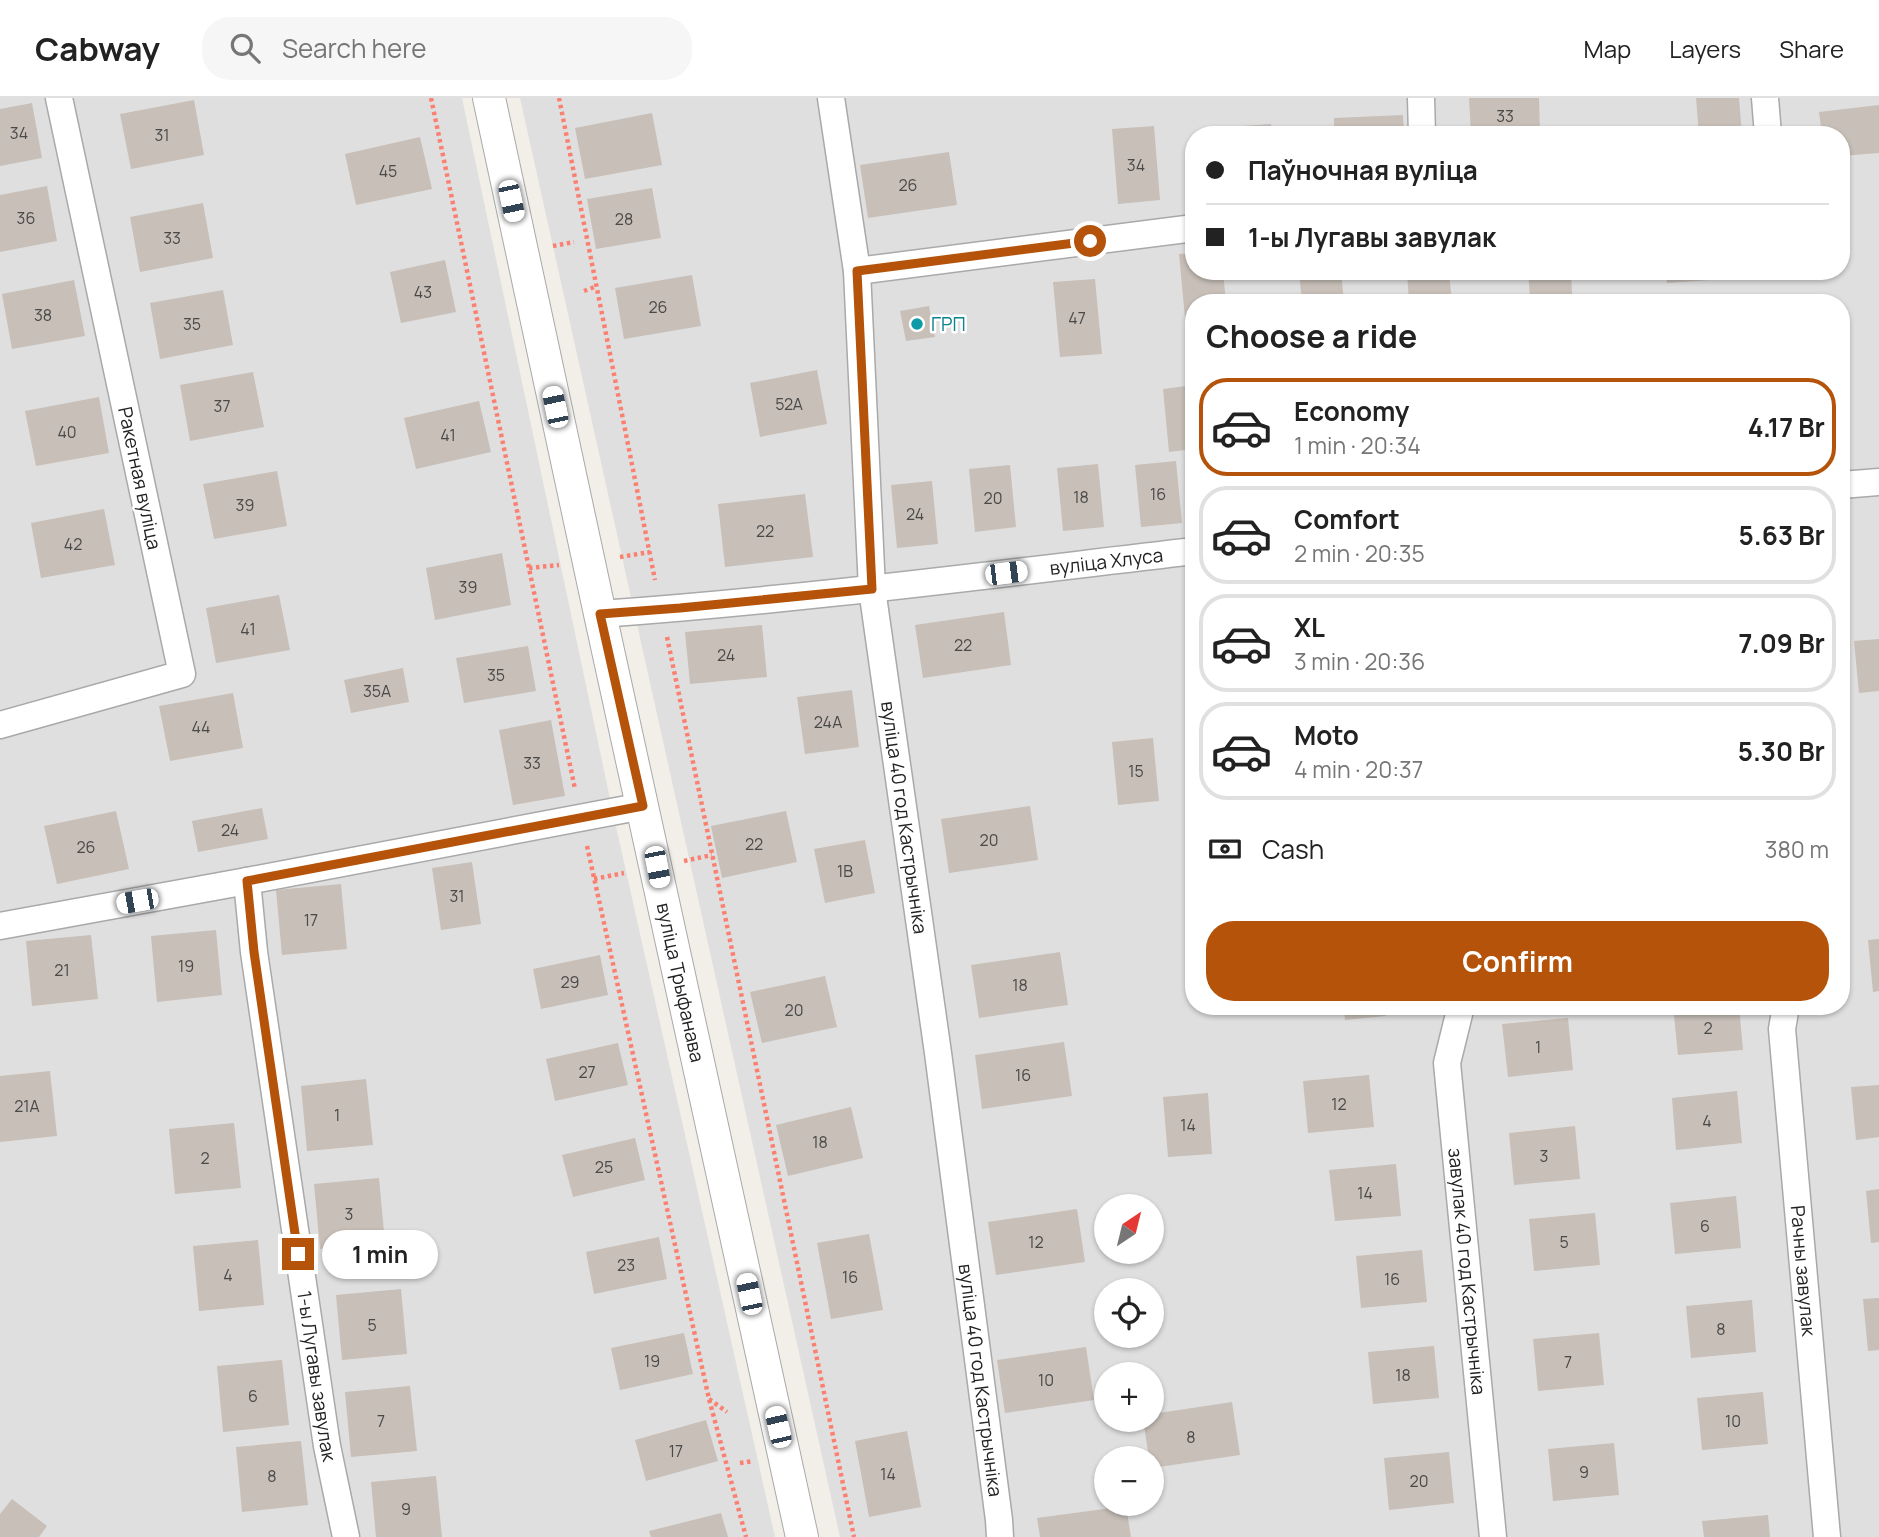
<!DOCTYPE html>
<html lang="en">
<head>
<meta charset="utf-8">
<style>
	:root { --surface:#fff; --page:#f6f6f6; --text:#222; --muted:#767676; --line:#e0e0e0; --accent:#b45309 }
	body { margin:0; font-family:Manrope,sans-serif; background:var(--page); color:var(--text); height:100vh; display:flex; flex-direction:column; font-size:26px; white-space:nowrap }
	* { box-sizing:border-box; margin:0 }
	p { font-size:23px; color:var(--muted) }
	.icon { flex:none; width:38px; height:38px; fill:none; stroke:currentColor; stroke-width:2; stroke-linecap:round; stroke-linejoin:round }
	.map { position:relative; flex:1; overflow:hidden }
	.drawer { position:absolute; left:1185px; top:196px; width:665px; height:721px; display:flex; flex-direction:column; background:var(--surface); border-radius:28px; box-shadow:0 2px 5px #0004 }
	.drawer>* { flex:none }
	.hud { position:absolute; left:1185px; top:28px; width:665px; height:154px; border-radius:28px; box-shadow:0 2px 5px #0004; display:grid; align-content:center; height:154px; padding:0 21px; background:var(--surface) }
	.needle { width:46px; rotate:35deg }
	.tools { position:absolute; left:1094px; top:1096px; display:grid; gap:14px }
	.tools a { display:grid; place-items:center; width:70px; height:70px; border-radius:50%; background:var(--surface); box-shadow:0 2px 5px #0004; font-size:35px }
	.end { position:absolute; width:32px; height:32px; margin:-16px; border:9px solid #b45309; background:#fff; box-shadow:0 0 0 4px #fff }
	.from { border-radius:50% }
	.bubble { position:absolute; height:49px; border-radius:24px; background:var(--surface); box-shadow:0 2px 5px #0004; font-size:23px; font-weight:700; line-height:49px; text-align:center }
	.car { position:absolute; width:21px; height:42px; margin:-21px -10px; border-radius:9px; box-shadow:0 0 5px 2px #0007; background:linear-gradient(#fff 24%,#345 0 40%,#fff 0 76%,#345 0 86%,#fff 0) }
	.hud b { display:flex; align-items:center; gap:24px; height:66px; font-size:26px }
	.hud b+b { border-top:2px solid var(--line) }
	.hud i { width:18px; height:18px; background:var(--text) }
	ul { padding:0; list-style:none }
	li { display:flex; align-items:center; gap:21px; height:98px; margin:0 14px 10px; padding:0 7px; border:4px solid var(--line); border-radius:28px }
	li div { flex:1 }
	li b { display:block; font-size:26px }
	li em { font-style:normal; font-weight:700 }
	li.current { border-color:var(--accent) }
	li>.icon { width:63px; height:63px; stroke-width:1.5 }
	h2 { padding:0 21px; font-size:32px; line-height:84px }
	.pay { display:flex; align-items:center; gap:18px; height:77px; padding:0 21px; font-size:26px }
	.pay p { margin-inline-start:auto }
	.primary-button { display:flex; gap:14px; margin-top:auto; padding:14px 21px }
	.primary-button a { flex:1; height:80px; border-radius:28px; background:var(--accent); color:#fff; font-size:28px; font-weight:700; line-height:80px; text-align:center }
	header { display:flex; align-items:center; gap:42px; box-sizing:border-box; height:98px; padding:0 35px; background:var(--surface); border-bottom:2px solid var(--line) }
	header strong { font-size:33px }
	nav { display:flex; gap:38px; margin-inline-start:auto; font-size:24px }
	.search { width:490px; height:63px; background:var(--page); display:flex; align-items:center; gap:18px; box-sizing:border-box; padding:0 24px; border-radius:28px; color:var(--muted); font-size:26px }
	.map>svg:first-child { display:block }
</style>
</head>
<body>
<header>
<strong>Cabway</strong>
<div class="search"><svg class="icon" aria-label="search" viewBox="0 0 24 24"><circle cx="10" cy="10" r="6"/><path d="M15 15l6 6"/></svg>Search here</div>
<nav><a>Map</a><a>Layers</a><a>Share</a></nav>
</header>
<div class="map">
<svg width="1879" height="1439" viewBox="0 0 1879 1439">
	<rect width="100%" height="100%" fill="#f2efe9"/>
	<path fill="#e0dfdf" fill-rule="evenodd" d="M 0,0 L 462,0 L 613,715 L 775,1439 L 0,1439 Z
		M 520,0 L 1879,0 L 1879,1439 L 840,1439 ZM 1194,37 L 1841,37 L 1841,173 L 1194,173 ZM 1194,205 L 1841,205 L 1841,908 L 1194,908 ZM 1106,1108 L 1152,1108 L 1152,1153 L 1106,1153 ZM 1106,1192 L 1152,1192 L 1152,1237 L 1106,1237 ZM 1106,1276 L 1152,1276 L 1152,1321 L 1106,1321 ZM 1106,1360 L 1152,1360 L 1152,1405 L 1106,1405 Z"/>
	<path fill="#c7bfb8" d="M 1469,0 L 1539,0 L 1540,35 L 1471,37 Z
		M 1696,0 L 1739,0 L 1742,37 L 1699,37 Z
		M 194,2 L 204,57 L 131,71 L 120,16 Z
		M 32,5 L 42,60 L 0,68 L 0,11 Z
		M 1879,7 L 1879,55 L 1841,58 L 1841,37 L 1822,37 L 1819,14 Z
		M 652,15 L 662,67 L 585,81 L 575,30 Z
		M 1403,17 L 1404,37 L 1334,37 L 1334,20 Z
		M 1271,26 L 1272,37 L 1229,37 L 1229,29 Z
		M 1154,28 L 1160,102 L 1118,106 L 1112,31 Z
		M 420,39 L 432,91 L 356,107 L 345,56 Z
		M 949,54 L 957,107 L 868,120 L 860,67 Z
		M 47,88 L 57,143 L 0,154 L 0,97 Z
		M 652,90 L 661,140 L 596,151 L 587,101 Z
		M 203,105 L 213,160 L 140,174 L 130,119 Z
		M 1194,155 L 1194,173 L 1223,173 L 1226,205 L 1194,205 L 1194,230 L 1186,231 L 1179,156 Z
		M 445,162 L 456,214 L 401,225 L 390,174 Z
		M 1299,173 L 1341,173 L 1344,205 L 1302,205 Z
		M 1407,173 L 1449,173 L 1452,205 L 1409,205 Z
		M 1528,173 L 1571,173 L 1572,196 L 1530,199 Z
		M 1666,173 L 1708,173 L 1709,182 L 1667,185 Z
		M 692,177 L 701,228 L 624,241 L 615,190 Z
		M 1095,181 L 1102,256 L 1060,259 L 1053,184 Z
		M 74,182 L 85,238 L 12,251 L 2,196 Z
		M 223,192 L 233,247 L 160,261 L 150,205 Z
		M 929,208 L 935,239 L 906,243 L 900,213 Z
		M 817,272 L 827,326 L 760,339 L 750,285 Z
		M 253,274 L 264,329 L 190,343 L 180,287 Z
		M 1194,287 L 1194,351 L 1169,354 L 1163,291 Z
		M 99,299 L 109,355 L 36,368 L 25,313 Z
		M 479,303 L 491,354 L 416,371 L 404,320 Z
		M 1176,363 L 1182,425 L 1141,429 L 1135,367 Z
		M 1098,366 L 1104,429 L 1063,433 L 1057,370 Z
		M 1010,367 L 1016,429 L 975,434 L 969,371 Z
		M 277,373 L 287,428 L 214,441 L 203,386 Z
		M 932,383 L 938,446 L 897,450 L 891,387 Z
		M 805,396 L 813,459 L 725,469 L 718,406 Z
		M 104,411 L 115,467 L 41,480 L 31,425 Z
		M 502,455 L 511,507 L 435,522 L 426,470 Z
		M 279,497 L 290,552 L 216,565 L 206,510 Z
		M 1004,514 L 1011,567 L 923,580 L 915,527 Z
		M 762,527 L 767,579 L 690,586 L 685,534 Z
		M 1879,541 L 1879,593 L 1859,595 L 1854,543 Z
		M 528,548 L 536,593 L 464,605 L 456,560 Z
		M 403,570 L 409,604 L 351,615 L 344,582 Z
		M 852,592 L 859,649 L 805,656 L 797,599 Z
		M 233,595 L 243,650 L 170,663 L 159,608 Z
		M 551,622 L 565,698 L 513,707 L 499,632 Z
		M 1153,640 L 1159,703 L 1118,707 L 1112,644 Z
		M 1030,708 L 1038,762 L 949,775 L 941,721 Z
		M 262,710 L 268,741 L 198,754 L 192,723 Z
		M 116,713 L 129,771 L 57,786 L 44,728 Z
		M 786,713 L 797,764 L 722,780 L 711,728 Z
		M 865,742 L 875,795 L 825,805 L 814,751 Z
		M 472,764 L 481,826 L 441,832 L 432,770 Z
		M 341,786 L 347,851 L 282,857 L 276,792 Z
		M 216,832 L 222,897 L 157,904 L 151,838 Z
		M 91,837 L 98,901 L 32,908 L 26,843 Z
		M 1879,841 L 1879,893 L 1873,894 L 1868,842 Z
		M 1060,854 L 1068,907 L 979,920 L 971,867 Z
		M 600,857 L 608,897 L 541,911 L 533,871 Z
		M 825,878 L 837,929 L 762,945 L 750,894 Z
		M 1344,908 L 1385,908 L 1386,918 L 1345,922 Z
		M 1673,908 L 1739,908 L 1743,952 L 1678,957 Z
		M 1568,920 L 1573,972 L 1508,979 L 1502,926 Z
		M 1064,944 L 1072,998 L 982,1011 L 975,957 Z
		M 618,945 L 628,987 L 555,1003 L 546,961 Z
		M 50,973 L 57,1038 L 0,1044 L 0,978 Z
		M 1369,977 L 1374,1029 L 1308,1035 L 1303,983 Z
		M 366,981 L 373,1047 L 307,1053 L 301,988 Z
		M 1879,987 L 1879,1039 L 1856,1042 L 1851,989 Z
		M 1737,993 L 1742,1045 L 1676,1052 L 1672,1000 Z
		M 1208,995 L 1212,1056 L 1168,1059 L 1163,999 Z
		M 851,1009 L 863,1060 L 788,1078 L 776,1027 Z
		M 234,1025 L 241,1090 L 175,1096 L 169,1031 Z
		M 1575,1028 L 1580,1081 L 1514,1087 L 1509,1035 Z
		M 635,1040 L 645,1082 L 573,1099 L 562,1057 Z
		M 1396,1066 L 1401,1118 L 1335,1123 L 1329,1072 Z
		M 379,1080 L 385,1145 L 320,1151 L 314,1086 Z
		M 1879,1091 L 1879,1144 L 1871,1145 L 1866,1093 Z
		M 1736,1098 L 1741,1150 L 1675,1156 L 1670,1105 Z
		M 1077,1111 L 1085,1164 L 996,1177 L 988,1124 Z
		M 1595,1115 L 1600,1167 L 1534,1173 L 1529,1121 Z
		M 869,1136 L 883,1212 L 831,1221 L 817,1145 Z
		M 659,1139 L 667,1181 L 594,1196 L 586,1154 Z
		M 258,1142 L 264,1207 L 199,1213 L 193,1148 Z
		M 1422,1152 L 1427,1204 L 1361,1210 L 1356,1158 Z
		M 401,1191 L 407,1256 L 342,1262 L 336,1197 Z
		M 1879,1200 L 1879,1252 L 1868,1253 L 1863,1201 Z
		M 1752,1202 L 1756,1254 L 1691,1260 L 1686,1208 Z
		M 684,1235 L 693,1276 L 620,1292 L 611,1250 Z
		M 1599,1235 L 1604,1287 L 1538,1293 L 1533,1241 Z
		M 1434,1248 L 1439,1300 L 1373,1306 L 1368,1254 Z
		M 1086,1249 L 1094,1302 L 1005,1315 L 997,1262 Z
		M 282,1262 L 289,1327 L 223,1334 L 217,1268 Z
		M 410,1288 L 417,1353 L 351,1359 L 345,1294 Z
		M 1763,1294 L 1768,1346 L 1702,1352 L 1697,1300 Z
		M 1232,1304 L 1240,1357 L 1152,1370 L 1152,1360 L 1149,1360 L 1143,1321 L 1152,1321 L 1152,1316 Z
		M 706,1322 L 718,1363 L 646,1383 L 635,1342 Z
		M 907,1333 L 921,1409 L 869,1419 L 855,1343 Z
		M 301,1343 L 308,1407 L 242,1414 L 236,1349 Z
		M 1614,1345 L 1619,1397 L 1553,1403 L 1548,1351 Z
		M 1449,1354 L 1454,1405 L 1389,1412 L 1384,1360 Z
		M 436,1378 L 442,1439 L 376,1439 L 371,1384 Z
		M 12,1401 L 47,1428 L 39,1439 L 0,1439 L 0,1416 Z
		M 1126,1408 L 1131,1439 L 1040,1439 L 1037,1420 Z
		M 721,1415 L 728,1439 L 651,1439 L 649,1433 Z
		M 1768,1417 L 1770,1439 L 1704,1439 L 1702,1423 Z"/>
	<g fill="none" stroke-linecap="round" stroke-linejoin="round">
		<defs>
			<g id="minor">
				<path id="s1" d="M 831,0 L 857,173 L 872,491 L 938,955 L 999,1422 L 1000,1439"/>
				<path d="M 1421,0 L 1422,37"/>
				<path d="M 1765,0 L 1768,37"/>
				<path d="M 857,173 L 1194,130"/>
				<path d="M 1841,387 L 1879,384"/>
				<path id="s2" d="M 600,516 C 798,502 996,476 1194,453"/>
				<path d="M 0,627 L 182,576 L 59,0"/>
				<path id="s3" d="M 247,783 L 254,854 L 327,1348 L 346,1439"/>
				<path d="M 0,828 L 247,783 L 643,708"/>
				<path id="s4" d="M 1461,908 L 1447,965 L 1493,1439"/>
				<path id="s5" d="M 1786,908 L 1782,931 L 1827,1439"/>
			</g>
			<g id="tertiary">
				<path id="s6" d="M 489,0 L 600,516 L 802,1439"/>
			</g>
		</defs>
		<use href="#minor" stroke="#a9a9a9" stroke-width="29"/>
		<use href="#tertiary" stroke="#a9a9a9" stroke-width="34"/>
		<path stroke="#fa8072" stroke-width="4.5" stroke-dasharray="3.5 3.5" stroke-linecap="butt" d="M 431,0 L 575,691
			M 559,0 L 655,482
			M 553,148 L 574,144
			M 584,193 L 597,188
			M 620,459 L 650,454
			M 529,470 L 559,467
			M 667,539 L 854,1439
			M 587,748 L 709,1301 L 746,1439
			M 684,763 L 712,757
			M 594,781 L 624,775
			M 709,1301 L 727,1314
			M 740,1365 L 753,1363"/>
		<use href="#minor" stroke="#fff" stroke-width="26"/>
		<use href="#tertiary" stroke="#fff" stroke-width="32"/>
	</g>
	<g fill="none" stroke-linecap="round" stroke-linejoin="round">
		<path stroke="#b45309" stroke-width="9" d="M 298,1156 L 254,854 L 247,783 L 643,708 L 600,516 L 680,510 L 872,491 L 857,173 L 1090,143"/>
	</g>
	<circle fill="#0f9aa8" stroke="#fff" stroke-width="2.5" cx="917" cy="226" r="7"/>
	<g text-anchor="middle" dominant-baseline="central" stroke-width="5" stroke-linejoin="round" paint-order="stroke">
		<g font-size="16" fill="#4b4948">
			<text x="1505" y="18">33</text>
			<text x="19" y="35">34</text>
			<text x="162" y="37">31</text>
			<text x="1136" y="67">34</text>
			<text x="388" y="73">45</text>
			<text x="908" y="87">26</text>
			<text x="26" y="120">36</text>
			<text x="624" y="121">28</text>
			<text x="172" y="140">33</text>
			<text x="423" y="194">43</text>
			<text x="658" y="209">26</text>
			<text x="43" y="217">38</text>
			<text x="1077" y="220">47</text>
			<text x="192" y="226">35</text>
			<text x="789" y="306">52А</text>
			<text x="222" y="308">37</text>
			<text x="67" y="334">40</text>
			<text x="448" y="337">41</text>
			<text x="1158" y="396">16</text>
			<text x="1081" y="399">18</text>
			<text x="993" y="400">20</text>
			<text x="245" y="407">39</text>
			<text x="915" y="416">24</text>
			<text x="765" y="433">22</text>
			<text x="73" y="446">42</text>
			<text x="468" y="489">39</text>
			<text x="248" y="531">41</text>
			<text x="963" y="547">22</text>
			<text x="726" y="557">24</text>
			<text x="496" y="577">35</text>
			<text x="377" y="593">35А</text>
			<text x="828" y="624">24А</text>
			<text x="201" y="629">44</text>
			<text x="532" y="665">33</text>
			<text x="1136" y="673">15</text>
			<text x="230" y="732">24</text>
			<text x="989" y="742">20</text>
			<text x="754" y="746">22</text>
			<text x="86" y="749">26</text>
			<text x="845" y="773">1В</text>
			<text x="457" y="798">31</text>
			<text x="311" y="822">17</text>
			<text x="186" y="868">19</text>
			<text x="62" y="872">21</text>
			<text x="570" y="884">29</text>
			<text x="1020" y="887">18</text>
			<text x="794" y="912">20</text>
			<text x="1708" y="930">2</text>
			<text x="1538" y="949">1</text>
			<text x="587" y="974">27</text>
			<text x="1023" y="977">16</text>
			<text x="1339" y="1006">12</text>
			<text x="27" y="1008">21А</text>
			<text x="337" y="1017">1</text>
			<text x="1707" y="1023">4</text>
			<text x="1188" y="1027">14</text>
			<text x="820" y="1044">18</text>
			<text x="1544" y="1058">3</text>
			<text x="205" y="1060">2</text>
			<text x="604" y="1069">25</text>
			<text x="1365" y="1095">14</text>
			<text x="349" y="1116">3</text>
			<text x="1705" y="1128">6</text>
			<text x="1036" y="1144">12</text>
			<text x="1564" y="1144">5</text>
			<text x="626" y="1167">23</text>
			<text x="228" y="1177">4</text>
			<text x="850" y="1179">16</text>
			<text x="1392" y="1181">16</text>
			<text x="372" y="1227">5</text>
			<text x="1721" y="1231">8</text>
			<text x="652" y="1263">19</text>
			<text x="1568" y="1264">7</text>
			<text x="1403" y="1277">18</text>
			<text x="1046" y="1282">10</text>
			<text x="253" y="1298">6</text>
			<text x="381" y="1323">7</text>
			<text x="1733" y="1323">10</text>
			<text x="1191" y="1339">8</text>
			<text x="676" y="1353">17</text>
			<text x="1584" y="1374">9</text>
			<text x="888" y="1376">14</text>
			<text x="272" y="1378">8</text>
			<text x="1419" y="1383">20</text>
			<text x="406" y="1411">9</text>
		</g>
		<g font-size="19" fill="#0d838f" stroke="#fff" text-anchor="start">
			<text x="931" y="226">ГРП</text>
		</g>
		<g font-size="19" fill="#222" stroke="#fff">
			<text transform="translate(140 380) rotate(78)">Ракетная вуліца</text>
			<text stroke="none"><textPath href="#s2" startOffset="509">вуліца Хлуса</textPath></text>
			<text stroke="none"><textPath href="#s1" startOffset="724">вуліца 40 год Кастрычніка</textPath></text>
			<text stroke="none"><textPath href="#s6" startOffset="905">вуліца Трыфанава</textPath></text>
			<text stroke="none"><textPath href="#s4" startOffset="268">завулак 40 год Кастрычніка</textPath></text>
			<text stroke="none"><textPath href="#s5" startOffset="266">Рачны завулак</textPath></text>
			<text stroke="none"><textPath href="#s3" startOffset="500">1-ы Лугавы завулак</textPath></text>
			<text stroke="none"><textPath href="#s1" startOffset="1292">вуліца 40 год Кастрычніка</textPath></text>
		</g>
	</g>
</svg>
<div class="tools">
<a><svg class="needle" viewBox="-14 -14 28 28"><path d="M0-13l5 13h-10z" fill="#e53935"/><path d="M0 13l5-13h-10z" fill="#767676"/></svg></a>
<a><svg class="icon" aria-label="locate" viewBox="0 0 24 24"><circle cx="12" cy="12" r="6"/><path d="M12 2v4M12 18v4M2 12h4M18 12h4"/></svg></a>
<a>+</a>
<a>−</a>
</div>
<i class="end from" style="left:1090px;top:143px"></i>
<i class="end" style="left:298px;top:1156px"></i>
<div class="bubble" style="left:322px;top:1132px;width:116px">1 min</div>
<i class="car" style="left:511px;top:103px;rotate:168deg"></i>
<i class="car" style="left:555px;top:309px;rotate:348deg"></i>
<i class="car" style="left:1006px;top:475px;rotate:83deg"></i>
<i class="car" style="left:657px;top:769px;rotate:169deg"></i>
<i class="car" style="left:137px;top:803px;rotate:260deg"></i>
<i class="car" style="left:749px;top:1196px;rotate:348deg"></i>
<i class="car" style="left:778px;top:1329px;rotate:347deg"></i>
<div class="hud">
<b><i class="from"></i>Паўночная вуліца</b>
<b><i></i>1-ы Лугавы завулак</b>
</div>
<section class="drawer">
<h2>Choose a ride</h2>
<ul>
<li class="current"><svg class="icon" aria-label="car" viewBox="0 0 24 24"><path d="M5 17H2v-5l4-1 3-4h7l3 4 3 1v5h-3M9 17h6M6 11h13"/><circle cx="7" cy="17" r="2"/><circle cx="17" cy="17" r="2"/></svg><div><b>Economy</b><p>1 min · 20:34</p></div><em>4.17 Br</em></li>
<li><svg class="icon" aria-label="car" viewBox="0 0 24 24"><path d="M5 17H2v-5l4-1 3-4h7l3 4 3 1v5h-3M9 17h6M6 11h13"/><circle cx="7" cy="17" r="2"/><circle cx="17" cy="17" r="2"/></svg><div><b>Comfort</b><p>2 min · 20:35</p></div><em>5.63 Br</em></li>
<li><svg class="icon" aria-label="car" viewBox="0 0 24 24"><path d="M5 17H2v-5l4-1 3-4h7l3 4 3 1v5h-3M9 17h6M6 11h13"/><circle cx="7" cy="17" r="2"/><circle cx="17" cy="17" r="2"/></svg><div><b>XL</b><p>3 min · 20:36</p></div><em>7.09 Br</em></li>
<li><svg class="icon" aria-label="car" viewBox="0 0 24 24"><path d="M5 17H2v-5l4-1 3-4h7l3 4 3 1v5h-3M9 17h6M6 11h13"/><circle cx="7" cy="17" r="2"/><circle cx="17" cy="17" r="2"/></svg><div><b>Moto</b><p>4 min · 20:37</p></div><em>5.30 Br</em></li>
</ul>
<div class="pay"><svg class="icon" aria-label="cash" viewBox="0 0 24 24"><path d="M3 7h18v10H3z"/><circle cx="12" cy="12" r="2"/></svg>Cash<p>380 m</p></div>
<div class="primary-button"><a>Confirm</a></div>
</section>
</div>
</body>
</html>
